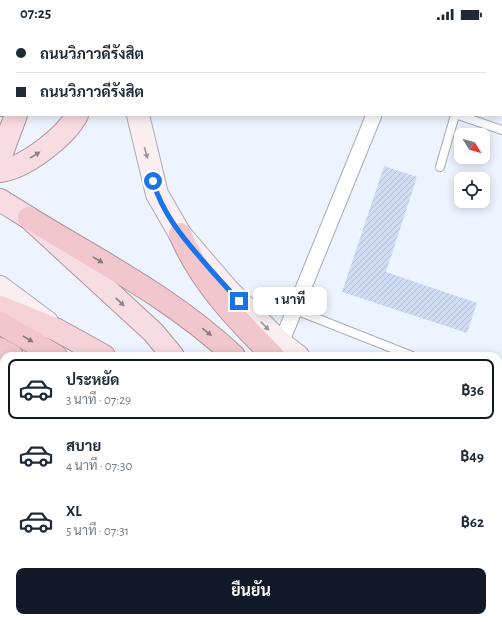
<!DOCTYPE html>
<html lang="th">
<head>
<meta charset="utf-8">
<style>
	:root { --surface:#fff; --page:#f6f6f7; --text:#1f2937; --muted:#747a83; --line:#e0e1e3; --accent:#111827 }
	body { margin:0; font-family:"Alegreya Sans",Sarabun,sans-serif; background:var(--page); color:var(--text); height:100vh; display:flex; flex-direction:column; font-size:15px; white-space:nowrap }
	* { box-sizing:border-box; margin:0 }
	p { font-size:13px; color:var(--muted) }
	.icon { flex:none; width:22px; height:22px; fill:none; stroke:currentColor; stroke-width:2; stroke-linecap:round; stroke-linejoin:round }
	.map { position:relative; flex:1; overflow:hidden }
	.details { position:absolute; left:0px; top:324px; width:502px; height:270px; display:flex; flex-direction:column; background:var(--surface); border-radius:12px 12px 0 0; box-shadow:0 2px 10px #0003 }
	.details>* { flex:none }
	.guide { position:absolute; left:0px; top:0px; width:502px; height:88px; box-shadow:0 2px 10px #0003; display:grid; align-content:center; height:88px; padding:0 16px; background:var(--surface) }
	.needle { width:26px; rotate:127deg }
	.buttons { position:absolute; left:454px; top:100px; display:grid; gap:8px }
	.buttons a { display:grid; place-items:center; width:36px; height:36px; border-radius:8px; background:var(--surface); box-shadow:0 2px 10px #0003; font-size:20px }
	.end { position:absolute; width:18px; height:18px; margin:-9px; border:5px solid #1a73e8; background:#fff; box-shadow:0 0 0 2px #fff }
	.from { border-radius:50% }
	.bubble { position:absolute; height:28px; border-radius:8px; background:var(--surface); box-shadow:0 2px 10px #0003; font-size:13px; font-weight:700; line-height:28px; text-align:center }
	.guide b { display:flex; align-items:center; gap:14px; height:38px; font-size:15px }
	.guide b+b { border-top:1px solid var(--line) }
	.guide i { width:10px; height:10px; background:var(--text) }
	ul { padding:7px 0 0; list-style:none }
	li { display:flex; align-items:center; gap:12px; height:60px; margin:0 8px 6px; padding:0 8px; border:2px solid transparent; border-radius:8px }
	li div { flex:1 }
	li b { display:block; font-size:15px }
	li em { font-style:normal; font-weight:700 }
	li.on { border-color:var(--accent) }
	li>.icon { width:36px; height:36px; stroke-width:1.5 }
	.button { display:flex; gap:8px; margin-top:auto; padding:8px 16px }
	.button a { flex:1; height:46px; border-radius:8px; background:var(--accent); color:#fff; font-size:16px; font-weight:700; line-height:46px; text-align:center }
	.status { display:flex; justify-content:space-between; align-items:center; height:28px; padding:0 20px; background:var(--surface); direction:ltr }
	.status svg { height:11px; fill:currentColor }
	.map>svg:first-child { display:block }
</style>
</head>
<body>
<div class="status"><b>07:25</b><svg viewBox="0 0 49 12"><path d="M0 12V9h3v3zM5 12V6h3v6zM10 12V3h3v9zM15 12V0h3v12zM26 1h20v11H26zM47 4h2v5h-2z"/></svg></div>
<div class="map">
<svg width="502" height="594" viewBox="0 0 502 594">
	<defs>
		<pattern id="grass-tufts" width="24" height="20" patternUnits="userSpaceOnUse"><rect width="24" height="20" fill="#dde7ad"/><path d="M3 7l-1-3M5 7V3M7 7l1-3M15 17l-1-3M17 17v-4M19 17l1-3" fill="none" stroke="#bec796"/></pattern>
		<pattern id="building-hatch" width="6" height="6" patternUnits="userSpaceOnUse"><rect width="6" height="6" fill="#d0dcf4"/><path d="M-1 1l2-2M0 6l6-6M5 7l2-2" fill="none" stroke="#b3bed2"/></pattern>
	</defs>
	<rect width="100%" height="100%" fill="#eef4ff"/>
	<path fill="url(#grass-tufts)" d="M 0,482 L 4,485 L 4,590 L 198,590 L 206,594 L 0,594 Z"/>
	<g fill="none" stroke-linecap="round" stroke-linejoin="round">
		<path stroke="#a2dff8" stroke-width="5" d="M 0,431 L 4,433
			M 267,590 L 273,594"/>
	</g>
	<path fill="url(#building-hatch)" d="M 384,138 L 417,149 L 386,244 L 477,275 L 467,305 L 342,264 Z"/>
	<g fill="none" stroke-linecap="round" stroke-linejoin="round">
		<defs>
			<path id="service" d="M 313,1 L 313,0
				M 484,1 L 484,0
				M 458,87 L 502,102
				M 440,139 L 455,87
				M 293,281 L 412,328"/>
			<path id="minor" d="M 415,1 L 415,0
				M 281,315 L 374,87"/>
			<path id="secondary" d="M 138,87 L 157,166 L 180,206 L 228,262 L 281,315 L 298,328
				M 0,259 L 47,294
				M 0,382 L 4,384
				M 498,478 L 502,481
				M 351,590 L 358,594"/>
			<path id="primary" d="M 97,0 L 97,1
				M 133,0 L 133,1
				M 4,1 L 5,0
				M 27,1 L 27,0
				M 51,1 L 51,0
				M 0,30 L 1,24
				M 0,77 L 1,74
				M 0,130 L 16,87
				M 0,143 C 25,140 65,109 77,87
				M 0,172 L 29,190 L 153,304 L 173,328
				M 0,396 L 4,397
				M 0,482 L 4,485
				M 54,594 L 54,590"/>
			<path id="trunk" d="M 0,279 L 57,302 L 104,328
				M 0,352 L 4,354
				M 498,559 L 502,562
				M 392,590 L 399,594"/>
			<path id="motorway" d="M 29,190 C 99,233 174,271 234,328
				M 180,206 C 201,255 236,291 273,328
				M 0,295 L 56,328
				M 0,321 L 12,328
				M 498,504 L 502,507
				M 451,590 L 457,594
				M 492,590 L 499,594"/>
		</defs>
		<use href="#service" stroke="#a8adb8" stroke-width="10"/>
		<use href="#minor" stroke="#a8adb8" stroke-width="17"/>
		<use href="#secondary" stroke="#a8adb8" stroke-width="24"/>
		<use href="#primary" stroke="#b0969b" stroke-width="24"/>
		<use href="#trunk" stroke="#b0969b" stroke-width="24"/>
		<use href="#motorway" stroke="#b0969b" stroke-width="24"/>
		<use href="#service" stroke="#fff" stroke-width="8"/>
		<use href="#minor" stroke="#fff" stroke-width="15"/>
		<use href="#secondary" stroke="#fbeef0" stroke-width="22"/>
		<use href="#primary" stroke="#f7dde1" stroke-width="22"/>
		<use href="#trunk" stroke="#f4d2d7" stroke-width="22"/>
		<use href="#motorway" stroke="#f1c7cd" stroke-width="22"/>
	</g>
	<defs><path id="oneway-solid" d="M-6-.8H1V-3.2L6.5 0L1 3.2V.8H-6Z"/></defs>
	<g fill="#9a9497">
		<use href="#oneway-solid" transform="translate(146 125) rotate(75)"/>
		<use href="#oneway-solid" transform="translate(265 298) rotate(46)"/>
	</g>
	<g fill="#8e8387">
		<use href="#oneway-solid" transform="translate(35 127) rotate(-32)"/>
		<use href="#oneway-solid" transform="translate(120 274) rotate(43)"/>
	</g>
	<g fill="#8b797e">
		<use href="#oneway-solid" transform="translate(98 232) rotate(31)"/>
		<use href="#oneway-solid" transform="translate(207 304) rotate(39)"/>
		<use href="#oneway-solid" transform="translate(28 311) rotate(31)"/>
	</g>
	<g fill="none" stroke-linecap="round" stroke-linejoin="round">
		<path stroke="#1a73e8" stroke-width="5" d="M 153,153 C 162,185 183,210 204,234 C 215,247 227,260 239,273"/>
	</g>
</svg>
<div class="buttons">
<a><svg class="needle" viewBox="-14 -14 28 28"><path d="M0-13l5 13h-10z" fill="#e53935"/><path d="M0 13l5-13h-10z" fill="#747a83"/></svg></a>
<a><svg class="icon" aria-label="locate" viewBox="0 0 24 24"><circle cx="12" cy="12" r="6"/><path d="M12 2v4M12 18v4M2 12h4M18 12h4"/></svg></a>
</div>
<i class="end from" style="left:153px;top:153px"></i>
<i class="end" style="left:239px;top:273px"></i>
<div class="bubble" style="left:253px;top:259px;width:74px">1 นาที</div>
<div class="guide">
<b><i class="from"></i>ถนนวิภาวดีรังสิต</b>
<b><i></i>ถนนวิภาวดีรังสิต</b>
</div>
<section class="details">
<ul>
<li class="on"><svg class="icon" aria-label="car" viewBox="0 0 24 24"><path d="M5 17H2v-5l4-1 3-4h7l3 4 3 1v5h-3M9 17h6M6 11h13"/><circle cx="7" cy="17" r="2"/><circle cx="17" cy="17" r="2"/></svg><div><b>ประหยัด</b><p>3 นาที · 07:29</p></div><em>฿36</em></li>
<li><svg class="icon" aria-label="car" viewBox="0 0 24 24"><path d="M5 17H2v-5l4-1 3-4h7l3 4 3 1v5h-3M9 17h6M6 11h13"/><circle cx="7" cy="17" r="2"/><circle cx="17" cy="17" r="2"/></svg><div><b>สบาย</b><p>4 นาที · 07:30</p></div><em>฿49</em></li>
<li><svg class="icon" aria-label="car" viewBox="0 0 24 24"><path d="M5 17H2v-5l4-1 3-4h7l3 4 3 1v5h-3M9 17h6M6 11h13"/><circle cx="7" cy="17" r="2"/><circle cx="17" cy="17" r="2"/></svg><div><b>XL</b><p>5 นาที · 07:31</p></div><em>฿62</em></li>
</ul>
<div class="button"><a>ยืนยัน</a></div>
</section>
</div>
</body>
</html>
